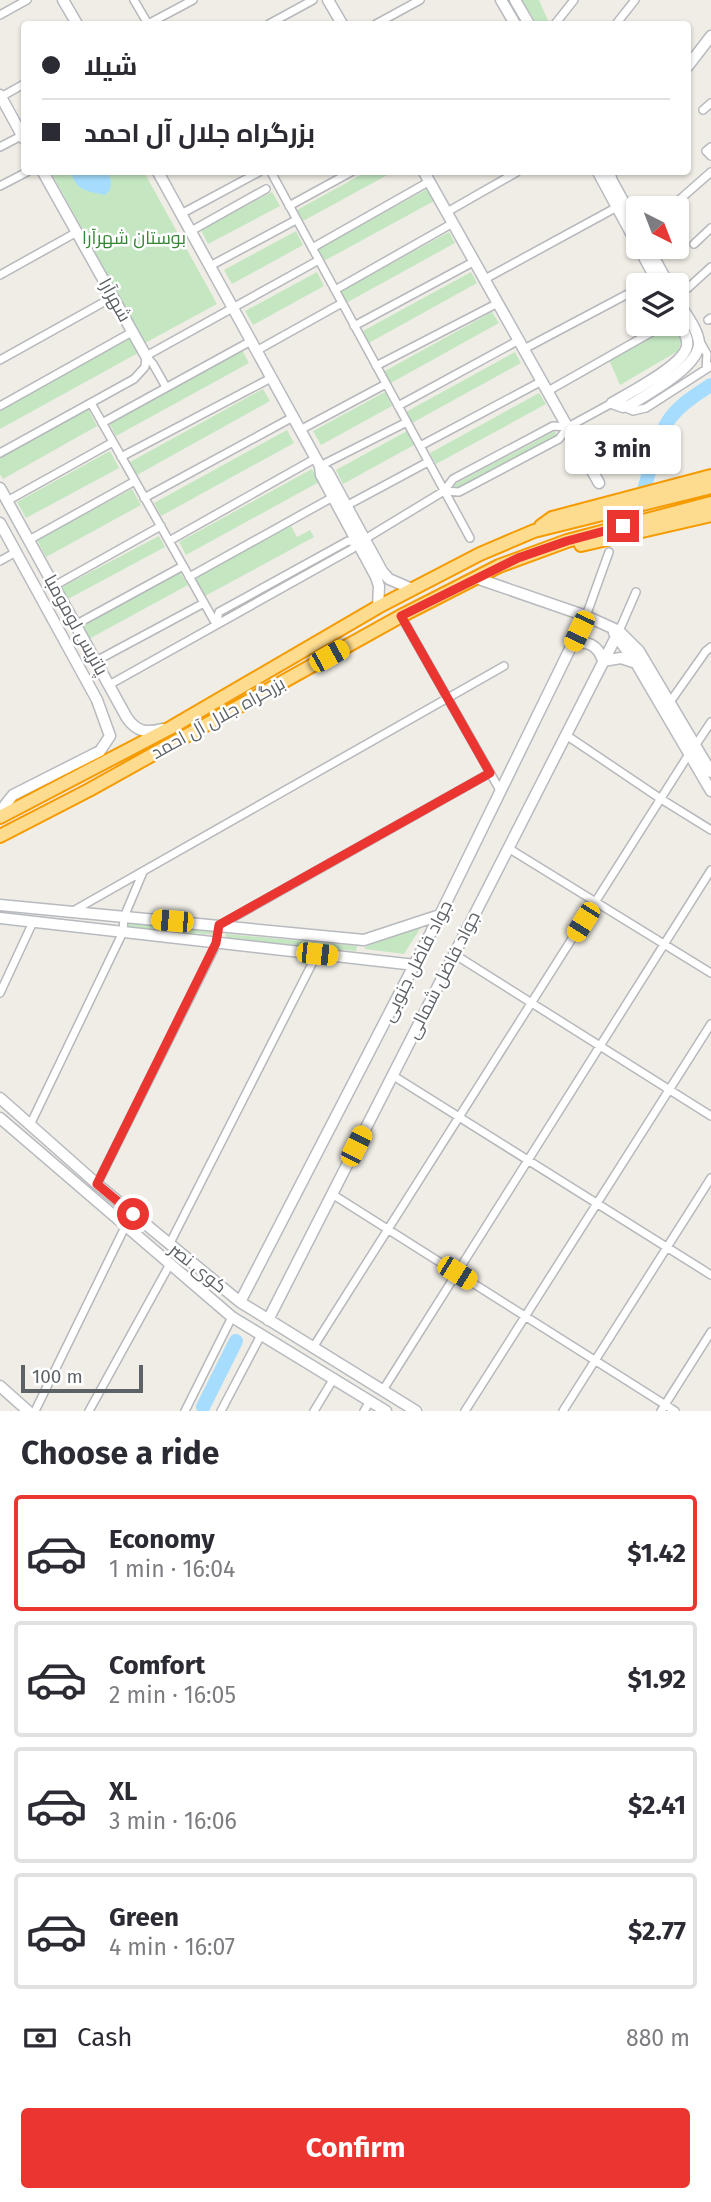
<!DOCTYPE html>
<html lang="en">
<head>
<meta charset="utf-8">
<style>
	:root { --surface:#fff; --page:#f7f7f7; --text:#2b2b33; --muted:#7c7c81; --line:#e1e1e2; --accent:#ea3531 }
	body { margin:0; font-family:"Fira Sans",Cairo,sans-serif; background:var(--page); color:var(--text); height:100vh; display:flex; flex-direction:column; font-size:26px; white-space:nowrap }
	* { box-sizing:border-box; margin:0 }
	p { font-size:23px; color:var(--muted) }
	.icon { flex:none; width:38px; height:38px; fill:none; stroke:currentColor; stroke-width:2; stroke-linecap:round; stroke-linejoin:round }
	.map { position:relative; height:1411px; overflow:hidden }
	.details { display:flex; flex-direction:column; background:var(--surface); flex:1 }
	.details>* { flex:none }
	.hud { position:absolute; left:21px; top:21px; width:670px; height:154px; border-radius:7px; box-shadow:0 2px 5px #0004; display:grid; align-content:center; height:154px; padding:0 21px; background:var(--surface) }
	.needle { width:46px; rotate:138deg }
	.controls { position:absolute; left:626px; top:196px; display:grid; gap:14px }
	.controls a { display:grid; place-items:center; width:63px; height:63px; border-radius:7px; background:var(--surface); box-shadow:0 2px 5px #0004; font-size:35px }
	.scale { position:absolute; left:21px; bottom:18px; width:122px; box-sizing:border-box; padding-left:7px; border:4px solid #5d6266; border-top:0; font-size:19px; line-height:24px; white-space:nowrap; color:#5d6266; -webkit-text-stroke:5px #fff; paint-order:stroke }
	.end { position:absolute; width:32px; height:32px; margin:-16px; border:9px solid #ea3531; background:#fff; box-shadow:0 0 0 4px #fff }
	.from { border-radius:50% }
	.bubble { position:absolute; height:49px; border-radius:7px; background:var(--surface); box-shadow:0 2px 5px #0004; font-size:23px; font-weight:700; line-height:49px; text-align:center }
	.car { position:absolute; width:21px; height:42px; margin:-21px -10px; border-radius:9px; box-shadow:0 0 5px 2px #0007; background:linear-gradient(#f5c518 24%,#345 0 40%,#f5c518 0 76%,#345 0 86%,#f5c518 0) }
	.hud b { display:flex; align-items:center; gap:24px; height:66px; font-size:26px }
	.hud b+b { border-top:2px solid var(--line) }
	.hud i { width:18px; height:18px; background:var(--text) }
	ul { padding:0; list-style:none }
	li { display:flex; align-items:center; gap:21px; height:116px; margin:0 14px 10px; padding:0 7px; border:4px solid var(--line); border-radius:7px }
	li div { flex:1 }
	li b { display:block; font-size:26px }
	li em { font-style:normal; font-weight:700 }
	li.current { border-color:var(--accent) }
	li>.icon { width:63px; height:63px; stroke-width:1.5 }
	h2 { padding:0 21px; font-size:32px; line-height:84px }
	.pay { display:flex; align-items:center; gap:18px; height:77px; padding:0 21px; font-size:26px }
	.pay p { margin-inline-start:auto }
	.cta { display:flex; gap:14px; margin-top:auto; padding:14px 21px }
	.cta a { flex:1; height:80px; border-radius:7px; background:var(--accent); color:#fff; font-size:28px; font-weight:700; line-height:80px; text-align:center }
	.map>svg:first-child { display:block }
</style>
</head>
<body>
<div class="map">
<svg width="711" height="1411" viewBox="0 0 711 1411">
	<rect width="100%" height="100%" fill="#f0ede6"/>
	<path fill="#c4e7c2" d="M 522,0 L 539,0 L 549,23 L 537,24 Z
		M 51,172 L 144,172 L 217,304 L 145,343 Z
		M 366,172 L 393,172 L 303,221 L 297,210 Z
		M 427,189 L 434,201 L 324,261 L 318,249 Z
		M 272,192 L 280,206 L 208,244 L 201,230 Z
		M 296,231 L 303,245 L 232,284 L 224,270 Z
		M 449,232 L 455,243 L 346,303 L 340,292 Z
		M 317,272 L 324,286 L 253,325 L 245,311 Z
		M 471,272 L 477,283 L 367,344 L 361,332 Z
		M 492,312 L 499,323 L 389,384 L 383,372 Z
		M 673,324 L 682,341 L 678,351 L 620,385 L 609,360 Z
		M 130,338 L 138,353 L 0,429 L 0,410 Z
		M 242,350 L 249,363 L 116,436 L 109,423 Z
		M 515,352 L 521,363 L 412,423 L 406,412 Z
		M 263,389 L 270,401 L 137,475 L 130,462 Z
		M 385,392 L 392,406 L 321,445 L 313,431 Z
		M 539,393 L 546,404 L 436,464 L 430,453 Z
		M 87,407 L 97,426 L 3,479 L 0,474 L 0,456 Z
		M 287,430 L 294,443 L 161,516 L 154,503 Z
		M 407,431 L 414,445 L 343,484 L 336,470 Z
		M 555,431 L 557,436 L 459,490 L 454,488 L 455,484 Z
		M 110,451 L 119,468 L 26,518 L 17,502 Z
		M 312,469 L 319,482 L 186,555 L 179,542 Z
		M 132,489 L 141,505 L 46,557 L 37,540 Z
		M 291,526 L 297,537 L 310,530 L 314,537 L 205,596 L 195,577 Z
		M 159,536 L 165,547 L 68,599 L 62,587 Z
		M 180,572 L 188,585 L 87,640 L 80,626 Z
		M 128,922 L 217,930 L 216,935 L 127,927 Z
		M 419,924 L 421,927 L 404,954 L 365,949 L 365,947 Z
		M 226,934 L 357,946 L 356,951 L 226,939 Z"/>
	<path fill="#a6ddff" d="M 71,172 L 108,172 L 111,181 L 110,190 L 105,195 C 87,191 76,191 71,172 Z"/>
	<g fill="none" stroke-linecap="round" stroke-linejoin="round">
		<path stroke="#a6ddff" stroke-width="14" d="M 645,486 C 652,464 657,435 671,417 C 682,403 697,394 711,385
			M 203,1407 L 236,1341"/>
		<defs>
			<path id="street" d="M 134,0 L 148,24
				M 0,15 L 27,0
				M 148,24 L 193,0
				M 269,24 L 313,0
				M 376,24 L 420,0
				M 555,24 L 574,0
				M 616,24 L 635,0
				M 1,97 L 24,84
				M 703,110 L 711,103
				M 0,147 L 23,135
				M 711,147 L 706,151 L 711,156
				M 271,172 L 470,538
				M 0,186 L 27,172
				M 289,206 L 351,172
				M 670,208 L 711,172
				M 447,212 L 517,172
				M 181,214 L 259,172
				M 191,231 L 266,189
				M 694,244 L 711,228
				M 312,248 L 430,181
				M 210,266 L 296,220
				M 0,275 L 77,232
				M 485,279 L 617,207
				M 688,288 L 711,267
				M 335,290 L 453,223
				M 708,320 L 711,318
				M 354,326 L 475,261
				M 699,340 L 707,354 L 706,369
				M 524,349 L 639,288
				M 256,351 L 342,303
				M 146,356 L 319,260
				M 146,356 L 153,364 L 166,387
				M 0,360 L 113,297
				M 376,366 L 498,303
				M 548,391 L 666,324
				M 91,403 L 216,624
				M 0,406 L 132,332
				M 398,406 L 519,340
				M 624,407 L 633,411 L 646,408 L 711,366
				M 102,423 L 251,341
				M 300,430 L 386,384
				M 420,446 L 542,381
				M 0,453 L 134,379 L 145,367 L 146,356
				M 121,457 L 271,378
				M 320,466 L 407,422
				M 444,491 L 459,492 L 559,439 L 568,427 L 612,403
				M 144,498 L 293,417
				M 7,501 L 113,442
				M 346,506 L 428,462
				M 365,539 L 444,491 L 453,479 L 553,426 L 568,427
				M 29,540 L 135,481
				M 169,541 L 316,458
				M 0,561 L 16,552
				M 189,577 L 333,497
				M 54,586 L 161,526
				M 401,616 L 501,792
				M 586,616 L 609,552
				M 216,624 L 219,612 L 348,541 L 358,542
				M 75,625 L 183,566
				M 619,631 L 636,592
				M 96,661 L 204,603
				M 109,685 L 352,549 L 359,542
				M 670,702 L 706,651 L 711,647
				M 566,735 L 661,799 L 711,830
				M 695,746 L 711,722
				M 508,848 L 711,973
				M 73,911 L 504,666
				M 220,925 L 490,773
				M 454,954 L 711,1116
				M 0,993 L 33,922
				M 392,1075 L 711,1275
				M 30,1125 L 123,932 L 124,917 L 143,872
				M 97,1184 L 217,943
				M 332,1194 L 675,1411
				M 169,1245 L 317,954
				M 314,1346 L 689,754
				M 383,1390 L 711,870
				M 35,1411 L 125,1227
				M 89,1411 L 170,1264
				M 185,1411 L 232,1317
				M 221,1411 L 261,1335
				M 314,1411 L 334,1378
				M 364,1411 L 370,1401
				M 465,1411 L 711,1024
				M 563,1411 L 711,1178
				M 661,1411 L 711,1332"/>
			<path id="secondary" d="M 63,0 L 77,24
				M 328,0 L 342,24
				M 501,0 L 515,24
				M 515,0 L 529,24
				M 688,66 L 711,36
				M 0,95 L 24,139
				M 43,172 L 146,356
				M 158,172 L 320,466 L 321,475 L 376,577 L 379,586 L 378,607
				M 424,172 L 599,483
				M 598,172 L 659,285
				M 609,172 L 612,181 L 639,230
				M 648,247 L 669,285
				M 612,403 L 623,407 L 630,405 C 648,394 698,367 699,344 C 699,330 684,312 677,300
				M 612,403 C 629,393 684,365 687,346 C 689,337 681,327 677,320
				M 320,466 L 328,472 L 382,571 L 389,579 L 412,589
				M 0,488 L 127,718 C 137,732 146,733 162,729
				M 0,523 L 97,700 L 110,736 L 100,751 L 13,795 L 5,805 L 3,816
				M 476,578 L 586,616 L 619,631 L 639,651 L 711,772
				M 614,633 L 636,663 L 711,791
				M 572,646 C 586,638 599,646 603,661 L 621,658 L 636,663
				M 0,905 L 364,940 L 440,915
				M 0,918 L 415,965
				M 0,1098 L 97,1184 L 240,1302 L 416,1411
				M 0,1118 L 232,1317 L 386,1411
				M 240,1302 L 440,915 L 586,616
				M 268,1320 L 619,631
				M 0,1386 L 28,1411"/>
			<path id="highway" d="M 541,526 L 552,518 L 711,476
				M 581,545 L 711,515
				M 0,817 L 172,727 L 378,607 L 480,554 L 534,531 L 711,487
				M 0,836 L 89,790 L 401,616 L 499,566 L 567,541 L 711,503"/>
		</defs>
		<use href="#street" stroke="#b6b8bc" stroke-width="10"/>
		<use href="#secondary" stroke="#b7babf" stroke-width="13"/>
		<use href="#highway" stroke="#f59b00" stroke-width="16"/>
		<use href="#street" stroke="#fff" stroke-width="7"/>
		<use href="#secondary" stroke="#fff" stroke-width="10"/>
		<use href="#highway" stroke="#fddb8f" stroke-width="12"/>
	</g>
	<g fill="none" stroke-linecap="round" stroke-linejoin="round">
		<path stroke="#ea3531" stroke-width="9" d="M 133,1214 L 97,1184 L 216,943 L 219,925 L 490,773 L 401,616 L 518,558 L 567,541 L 623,526"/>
	</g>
	<g text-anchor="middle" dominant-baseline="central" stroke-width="5" stroke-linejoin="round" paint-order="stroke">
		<g font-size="18" fill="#368535" stroke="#fff">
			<text x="134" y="238">بوستان شهرآرا</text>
		</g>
		<g font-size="18" fill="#5d6266" stroke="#fff">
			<text transform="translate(115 300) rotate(61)">شهرآرا</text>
			<text transform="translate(76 625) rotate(61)">پاتریس لومومبا</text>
			<text transform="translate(218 718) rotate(-29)">بزرگراه جلال آل احمد</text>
			<text transform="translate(417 961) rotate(-63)">جواد فاضل جنوبی</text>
			<text transform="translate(443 975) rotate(-63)">جواد فاضل شمالی</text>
			<text transform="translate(198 1268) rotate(39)">کوی نصر</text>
		</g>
	</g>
</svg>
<div class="controls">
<a><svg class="needle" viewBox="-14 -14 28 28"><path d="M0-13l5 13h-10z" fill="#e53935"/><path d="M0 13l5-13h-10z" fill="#7c7c81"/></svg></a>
<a><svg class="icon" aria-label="layers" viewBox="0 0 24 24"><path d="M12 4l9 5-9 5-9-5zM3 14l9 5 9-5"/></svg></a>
</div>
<div class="scale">100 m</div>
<i class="end from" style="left:133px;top:1214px"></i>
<i class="end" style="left:623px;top:526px"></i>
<div class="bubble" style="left:565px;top:425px;width:116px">3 min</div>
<i class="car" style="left:579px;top:631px;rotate:205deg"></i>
<i class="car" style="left:329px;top:656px;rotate:61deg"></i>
<i class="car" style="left:172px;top:921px;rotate:275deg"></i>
<i class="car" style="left:583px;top:922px;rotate:212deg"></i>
<i class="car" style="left:317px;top:954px;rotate:96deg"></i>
<i class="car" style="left:356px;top:1146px;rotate:27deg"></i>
<i class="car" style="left:457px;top:1273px;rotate:122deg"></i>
<div class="hud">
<b><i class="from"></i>شیلا</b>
<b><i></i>بزرگراه جلال آل احمد</b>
</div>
</div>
<section class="details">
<h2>Choose a ride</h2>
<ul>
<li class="current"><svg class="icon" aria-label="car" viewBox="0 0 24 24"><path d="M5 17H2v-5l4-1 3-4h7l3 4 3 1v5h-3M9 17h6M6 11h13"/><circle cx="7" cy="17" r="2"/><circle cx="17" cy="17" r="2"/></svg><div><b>Economy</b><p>1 min · 16:04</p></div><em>$1.42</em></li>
<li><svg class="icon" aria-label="car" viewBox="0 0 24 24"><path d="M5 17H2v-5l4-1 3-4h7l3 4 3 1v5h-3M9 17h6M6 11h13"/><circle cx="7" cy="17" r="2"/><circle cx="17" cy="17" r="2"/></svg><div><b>Comfort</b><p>2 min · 16:05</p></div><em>$1.92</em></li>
<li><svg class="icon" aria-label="car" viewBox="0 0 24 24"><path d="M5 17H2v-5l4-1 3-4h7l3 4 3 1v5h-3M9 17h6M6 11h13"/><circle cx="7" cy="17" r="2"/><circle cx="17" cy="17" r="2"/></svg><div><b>XL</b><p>3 min · 16:06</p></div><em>$2.41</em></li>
<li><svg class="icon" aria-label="car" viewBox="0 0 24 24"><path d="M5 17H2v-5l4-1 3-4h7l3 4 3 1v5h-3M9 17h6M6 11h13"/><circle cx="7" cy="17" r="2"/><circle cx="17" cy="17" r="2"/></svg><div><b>Green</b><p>4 min · 16:07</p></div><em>$2.77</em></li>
</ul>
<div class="pay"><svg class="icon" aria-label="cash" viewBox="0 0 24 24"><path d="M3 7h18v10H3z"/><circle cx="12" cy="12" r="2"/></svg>Cash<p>880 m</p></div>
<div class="cta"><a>Confirm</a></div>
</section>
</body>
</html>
